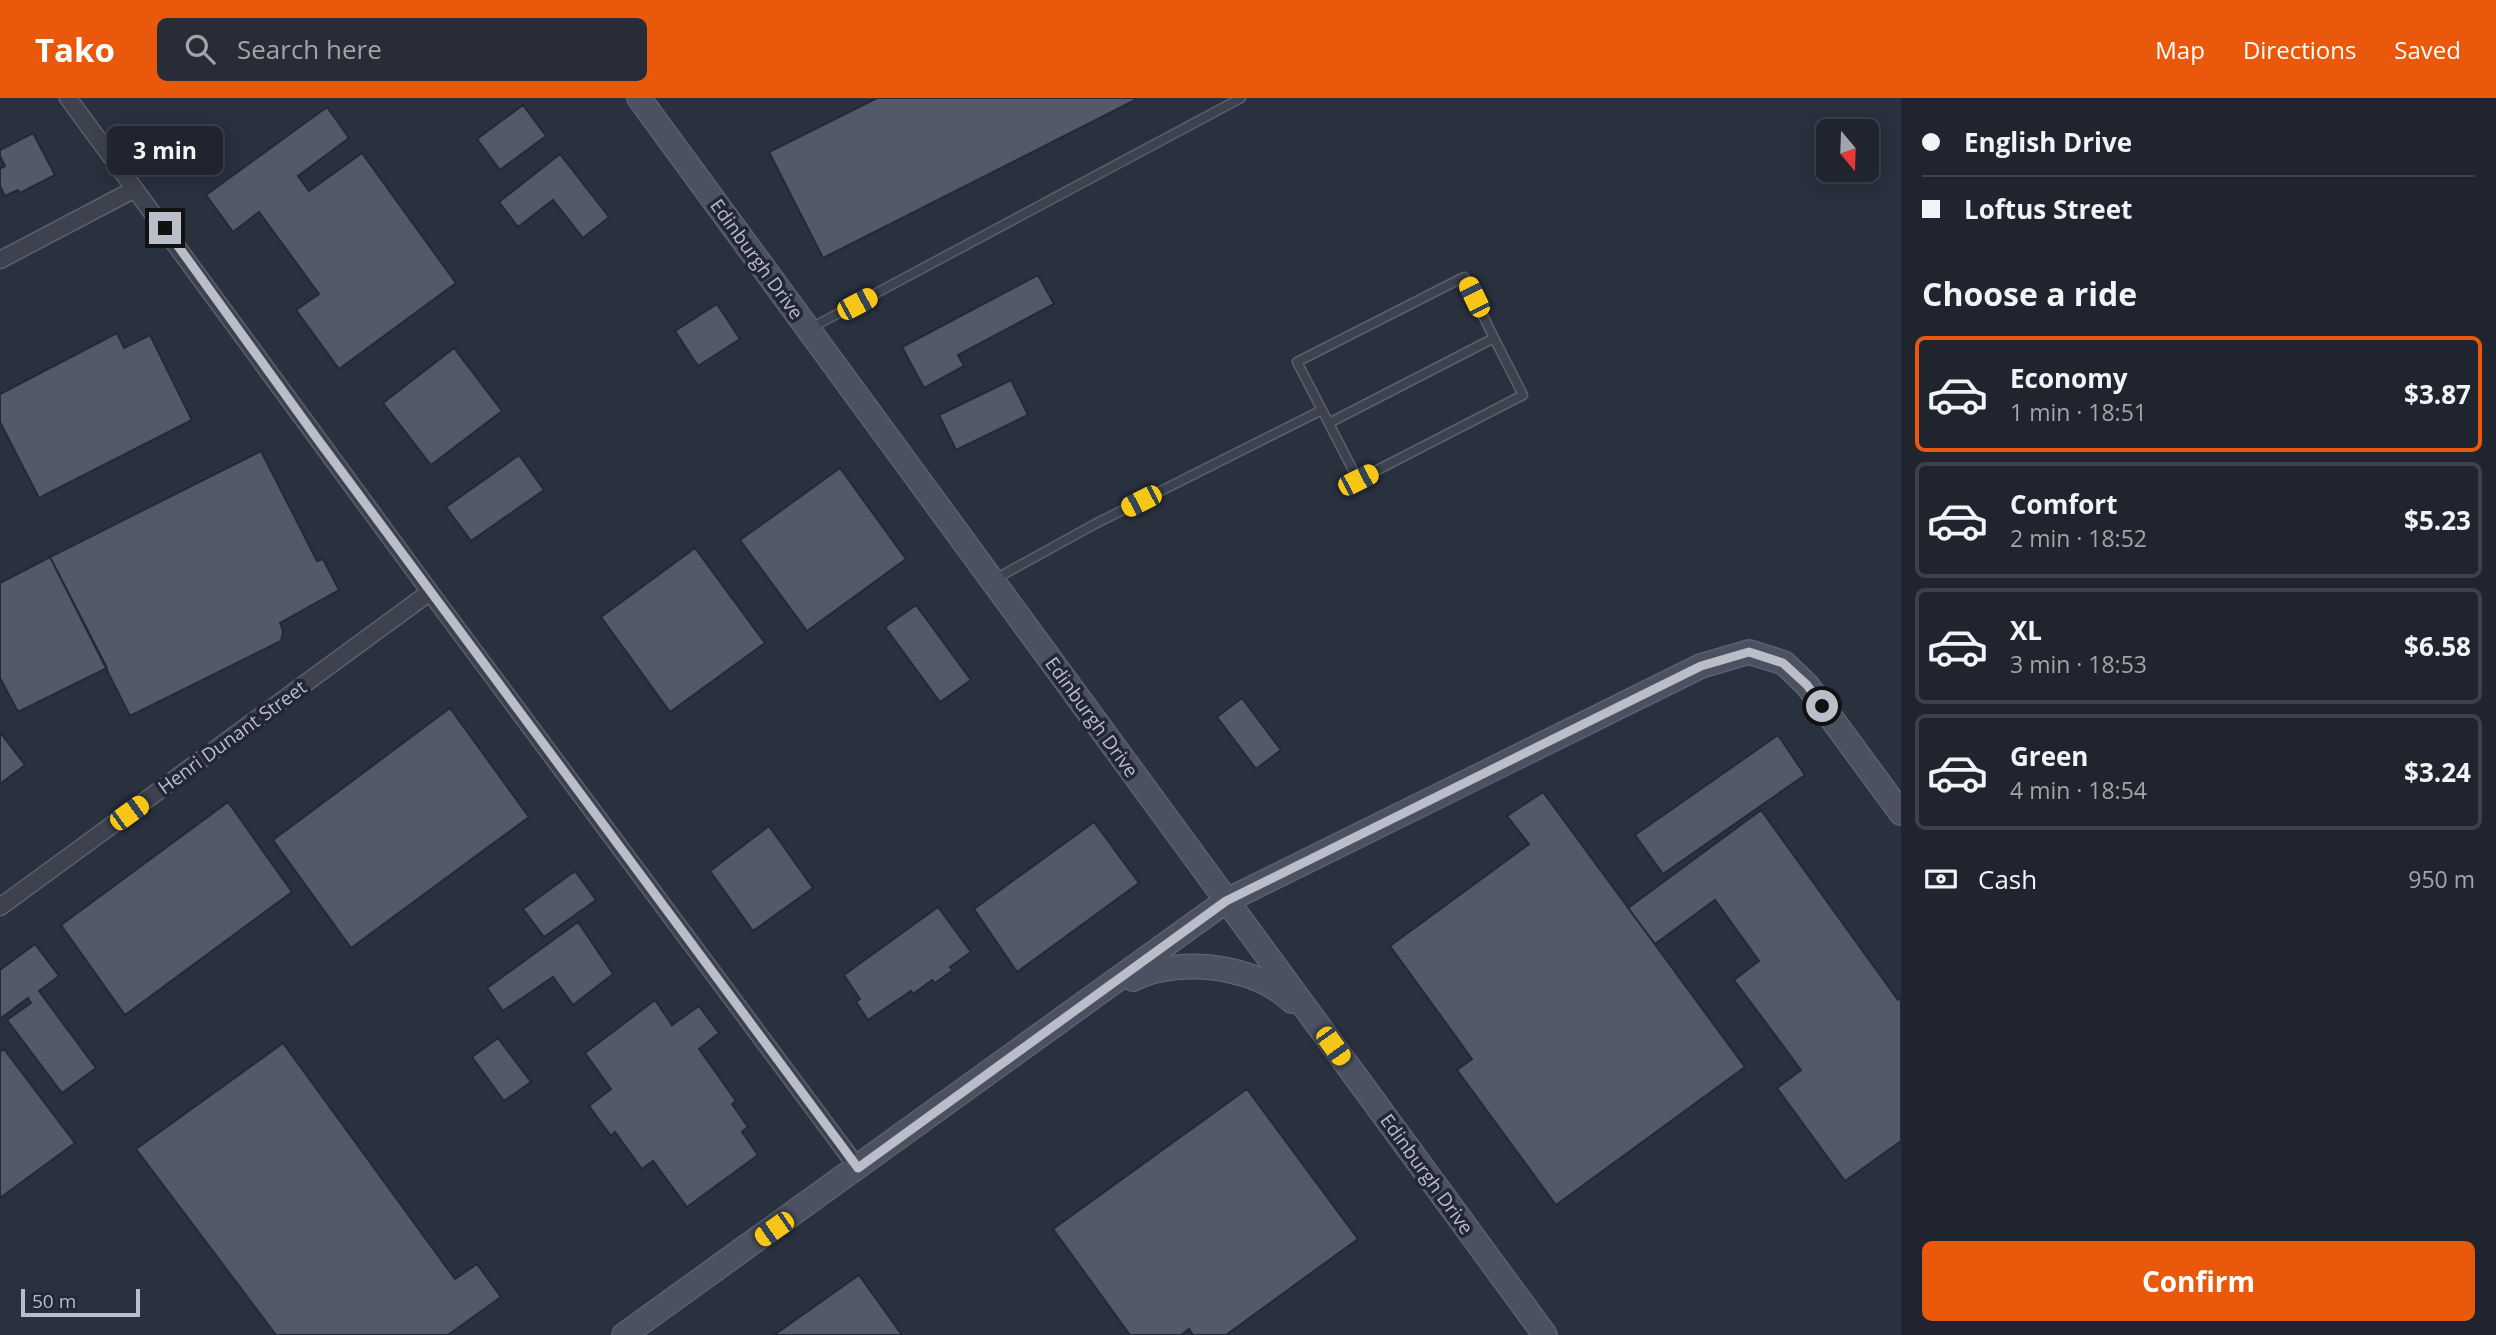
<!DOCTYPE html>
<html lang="en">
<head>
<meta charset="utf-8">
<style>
	:root { --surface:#1f242e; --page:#272c36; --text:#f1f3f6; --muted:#a1a4aa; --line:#3c414a; --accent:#ea580c }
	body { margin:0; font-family:"Open Sans",sans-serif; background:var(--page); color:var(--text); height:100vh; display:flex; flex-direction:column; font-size:26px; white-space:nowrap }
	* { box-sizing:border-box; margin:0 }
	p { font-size:23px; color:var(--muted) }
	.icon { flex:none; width:38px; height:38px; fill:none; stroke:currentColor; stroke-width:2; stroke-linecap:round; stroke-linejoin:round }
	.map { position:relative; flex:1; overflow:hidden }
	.details { display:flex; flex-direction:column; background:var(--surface); width:595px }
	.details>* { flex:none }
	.guide { display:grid; align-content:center; height:154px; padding:0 21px; background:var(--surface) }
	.needle { width:46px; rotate:161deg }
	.fabs { position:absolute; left:1816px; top:21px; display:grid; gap:14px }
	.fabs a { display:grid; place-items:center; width:63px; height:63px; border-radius:10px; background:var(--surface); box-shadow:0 4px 18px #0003,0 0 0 2px var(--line); font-size:35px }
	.scale { position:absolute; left:21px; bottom:18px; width:119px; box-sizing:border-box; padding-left:7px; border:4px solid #b9bec9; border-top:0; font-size:19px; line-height:24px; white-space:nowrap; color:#b9bec9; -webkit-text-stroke:5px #212734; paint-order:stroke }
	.end { position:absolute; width:32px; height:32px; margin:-16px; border:9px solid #b9bec9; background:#111; box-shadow:0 0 0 4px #111 }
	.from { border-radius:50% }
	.bubble { position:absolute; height:49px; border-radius:10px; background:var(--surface); box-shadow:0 4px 18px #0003,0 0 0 2px var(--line); font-size:23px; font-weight:700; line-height:49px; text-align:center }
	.car { position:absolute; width:21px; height:42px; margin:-21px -10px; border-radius:9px; box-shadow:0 0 5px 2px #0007; background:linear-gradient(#f5c518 24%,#345 0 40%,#f5c518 0 76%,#345 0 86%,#f5c518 0) }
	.guide b { display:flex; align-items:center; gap:24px; height:66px; font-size:26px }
	.guide b+b { border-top:2px solid var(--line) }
	.guide i { width:18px; height:18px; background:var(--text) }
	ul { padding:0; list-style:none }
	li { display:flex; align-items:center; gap:21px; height:116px; margin:0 14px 10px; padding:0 7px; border:4px solid var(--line); border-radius:10px }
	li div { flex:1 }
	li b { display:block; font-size:26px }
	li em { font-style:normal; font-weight:700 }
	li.current { border-color:var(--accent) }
	li>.icon { width:63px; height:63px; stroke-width:1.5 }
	h2 { padding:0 21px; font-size:32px; line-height:84px }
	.pay { display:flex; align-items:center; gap:18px; height:77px; padding:0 21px; font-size:26px }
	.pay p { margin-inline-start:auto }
	.primary-button { display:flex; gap:14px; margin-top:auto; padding:14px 21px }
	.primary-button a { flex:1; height:80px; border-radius:10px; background:var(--accent); color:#fff; font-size:28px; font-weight:700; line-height:80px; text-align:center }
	header { display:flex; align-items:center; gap:42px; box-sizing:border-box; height:98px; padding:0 35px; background:var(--accent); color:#fff }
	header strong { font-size:33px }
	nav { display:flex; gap:38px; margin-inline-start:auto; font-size:24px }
	.search { width:490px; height:63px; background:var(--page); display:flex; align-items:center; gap:18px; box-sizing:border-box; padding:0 24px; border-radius:10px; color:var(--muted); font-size:26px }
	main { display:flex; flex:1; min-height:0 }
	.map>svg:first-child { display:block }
</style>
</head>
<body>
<header>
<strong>Tako</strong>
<div class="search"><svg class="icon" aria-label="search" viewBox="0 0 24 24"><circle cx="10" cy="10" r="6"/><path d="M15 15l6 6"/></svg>Search here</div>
<nav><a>Map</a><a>Directions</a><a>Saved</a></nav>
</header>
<main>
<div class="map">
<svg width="1901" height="1237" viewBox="0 0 1901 1237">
	<rect width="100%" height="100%" fill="#29303e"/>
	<path fill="#525969" stroke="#232936" stroke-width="2" d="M 877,0 L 1139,0 L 823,160 L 769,54 Z
		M 523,7 L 546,38 L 500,72 L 477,41 Z
		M 327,9 L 349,40 L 298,78 L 309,93 L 362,55 L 456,185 L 339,271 L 296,212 L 319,196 L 259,114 L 233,134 L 206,97 Z
		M 33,35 L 55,77 L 20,95 L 18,92 L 5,98 L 0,88 L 0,71 L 5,68 L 0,58 L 0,52 Z
		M 560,56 L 609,119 L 583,140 L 553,102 L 518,129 L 499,104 Z
		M 1038,177 L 1054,206 L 958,257 L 964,268 L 924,290 L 902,249 Z
		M 717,206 L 740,241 L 698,268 L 675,233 Z
		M 117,235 L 124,250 L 150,237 L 192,322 L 39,400 L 0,324 L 0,296 Z
		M 454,250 L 502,313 L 431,367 L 383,305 Z
		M 1011,282 L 1028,317 L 956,352 L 939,317 Z
		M 261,353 L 317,463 L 323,461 L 339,492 L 280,525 L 283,533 L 281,543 L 130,618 L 50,459 Z
		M 519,357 L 544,392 L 471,443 L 446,409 Z
		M 840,370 L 906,461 L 807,533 L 740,442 Z
		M 695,450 L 765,545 L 670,614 L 601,519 Z
		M 50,459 L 107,570 L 18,614 L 0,580 L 0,485 Z
		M 916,507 L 971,582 L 940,604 L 885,529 Z
		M 1242,600 L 1281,652 L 1256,671 L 1217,619 Z
		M 450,610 L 529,719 L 351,850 L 273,742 Z
		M 0,634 L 25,667 L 0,686 Z
		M 1778,637 L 1805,677 L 1663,776 L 1635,737 Z
		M 1543,694 L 1745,969 L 1556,1107 L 1457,972 L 1472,961 L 1390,848 L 1529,746 L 1507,718 Z
		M 228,704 L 292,794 L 125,917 L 61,827 Z
		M 1761,712 L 1898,902 L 1901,900 L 1901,1043 L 1845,1083 L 1777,990 L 1801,972 L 1734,882 L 1759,863 L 1715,802 L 1655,846 L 1628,810 Z
		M 1094,724 L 1139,785 L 1017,874 L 974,811 Z
		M 769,728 L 813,790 L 753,833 L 710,773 Z
		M 575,773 L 596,802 L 544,839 L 523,811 Z
		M 938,809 L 971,854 L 950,869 L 953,872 L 935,885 L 932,882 L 913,896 L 911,893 L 868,922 L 856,904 L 860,901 L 844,877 Z
		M 578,824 L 613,876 L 573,907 L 553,879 L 503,913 L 487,890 Z
		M 35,846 L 59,878 L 39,893 L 96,970 L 62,995 L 7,922 L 31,905 L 28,900 L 0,921 L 0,872 Z
		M 655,902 L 672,927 L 699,908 L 719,935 L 699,951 L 736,1003 L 732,1006 L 748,1029 L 742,1034 L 758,1057 L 687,1109 L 653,1063 L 642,1071 L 615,1034 L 611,1038 L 589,1008 L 611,991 L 585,955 Z
		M 498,940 L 531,984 L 504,1003 L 472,959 Z
		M 283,945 L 455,1181 L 477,1166 L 501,1199 L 448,1237 L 276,1237 L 136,1051 Z
		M 4,951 L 75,1045 L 0,1100 L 0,954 Z
		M 1247,991 L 1358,1141 L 1226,1237 L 1193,1237 L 1189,1231 L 1181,1237 L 1130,1237 L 1053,1131 Z
		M 859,1177 L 902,1237 L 774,1237 Z"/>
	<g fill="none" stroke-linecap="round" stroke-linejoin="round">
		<defs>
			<path id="lane" d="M 811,230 L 1241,0
				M 1322,312 L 1297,264 L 1464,179 L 1494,240
				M 995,481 L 1095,426 L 1322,312 L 1358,382 L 1523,297 L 1494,240 L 1329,325"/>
			<path id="street" d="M 68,0 L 430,494 L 858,1070
				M 0,162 L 135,91
				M 0,809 L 430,494"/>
			<path id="secondary" d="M 639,0 L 1545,1237
				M 1133,881 C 1141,878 1150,873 1159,872 C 1203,863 1259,872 1292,903
				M 624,1237 L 1226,803 L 1701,568 L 1749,554 L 1784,565 L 1807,587 L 1901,715"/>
		</defs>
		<use href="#lane" stroke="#5a606c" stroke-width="11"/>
		<use href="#street" stroke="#5a606c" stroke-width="19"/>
		<use href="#secondary" stroke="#5a606c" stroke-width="26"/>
		<use href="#lane" stroke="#3d424e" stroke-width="8"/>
		<use href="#street" stroke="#3d424e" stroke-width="16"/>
		<use href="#secondary" stroke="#4b5161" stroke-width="23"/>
	</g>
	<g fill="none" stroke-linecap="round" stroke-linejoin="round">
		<path stroke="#b9bec9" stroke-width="9" d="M 165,130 L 316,339 L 858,1070 L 1226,803 L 1701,568 L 1749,554 L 1783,565 L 1807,587 L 1822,608"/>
	</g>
	<g text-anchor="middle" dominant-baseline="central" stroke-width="7" stroke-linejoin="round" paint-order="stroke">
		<g font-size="19" fill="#b9bec9" stroke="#212734">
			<text transform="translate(757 161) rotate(54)">Edinburgh Drive</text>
			<text transform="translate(1092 619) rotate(54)">Edinburgh Drive</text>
			<text transform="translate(232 639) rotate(-36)">Henri Dunant Street</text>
			<text transform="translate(1427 1076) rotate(54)">Edinburgh Drive</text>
		</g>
	</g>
</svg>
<div class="fabs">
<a><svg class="needle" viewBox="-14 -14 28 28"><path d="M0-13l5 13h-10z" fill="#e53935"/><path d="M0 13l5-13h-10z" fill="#a1a4aa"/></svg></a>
</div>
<div class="scale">50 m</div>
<i class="end from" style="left:1822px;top:608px"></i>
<i class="end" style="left:165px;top:130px"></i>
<div class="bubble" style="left:107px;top:28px;width:116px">3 min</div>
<i class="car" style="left:1474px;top:199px;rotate:334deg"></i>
<i class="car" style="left:857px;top:206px;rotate:62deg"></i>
<i class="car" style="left:1358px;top:382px;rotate:63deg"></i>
<i class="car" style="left:1141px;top:403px;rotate:243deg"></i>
<i class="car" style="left:129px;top:715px;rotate:54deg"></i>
<i class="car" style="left:1333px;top:948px;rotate:144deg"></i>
<i class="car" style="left:774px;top:1131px;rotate:235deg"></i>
</div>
<section class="details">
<div class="guide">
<b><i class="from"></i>English Drive</b>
<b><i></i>Loftus Street</b>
</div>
<h2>Choose a ride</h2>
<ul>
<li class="current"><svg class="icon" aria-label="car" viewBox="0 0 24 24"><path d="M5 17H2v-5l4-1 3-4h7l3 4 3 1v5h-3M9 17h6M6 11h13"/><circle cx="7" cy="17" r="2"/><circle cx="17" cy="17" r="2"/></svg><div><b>Economy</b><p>1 min · 18:51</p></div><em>$3.87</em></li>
<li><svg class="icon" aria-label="car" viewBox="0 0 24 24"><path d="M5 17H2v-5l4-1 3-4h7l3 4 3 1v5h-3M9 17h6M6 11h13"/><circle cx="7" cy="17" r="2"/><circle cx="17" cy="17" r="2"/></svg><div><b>Comfort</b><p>2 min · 18:52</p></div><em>$5.23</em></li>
<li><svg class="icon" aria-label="car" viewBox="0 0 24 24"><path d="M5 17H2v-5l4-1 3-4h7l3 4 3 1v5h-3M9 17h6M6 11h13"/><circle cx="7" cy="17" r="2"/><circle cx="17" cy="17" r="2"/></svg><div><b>XL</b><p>3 min · 18:53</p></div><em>$6.58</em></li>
<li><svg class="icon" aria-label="car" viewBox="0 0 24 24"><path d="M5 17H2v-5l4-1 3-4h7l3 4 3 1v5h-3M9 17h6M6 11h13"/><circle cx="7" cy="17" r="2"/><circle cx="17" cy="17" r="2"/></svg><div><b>Green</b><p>4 min · 18:54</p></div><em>$3.24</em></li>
</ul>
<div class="pay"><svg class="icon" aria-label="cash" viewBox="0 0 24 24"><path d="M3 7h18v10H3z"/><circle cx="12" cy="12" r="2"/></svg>Cash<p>950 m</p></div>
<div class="primary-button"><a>Confirm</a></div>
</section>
</main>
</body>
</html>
